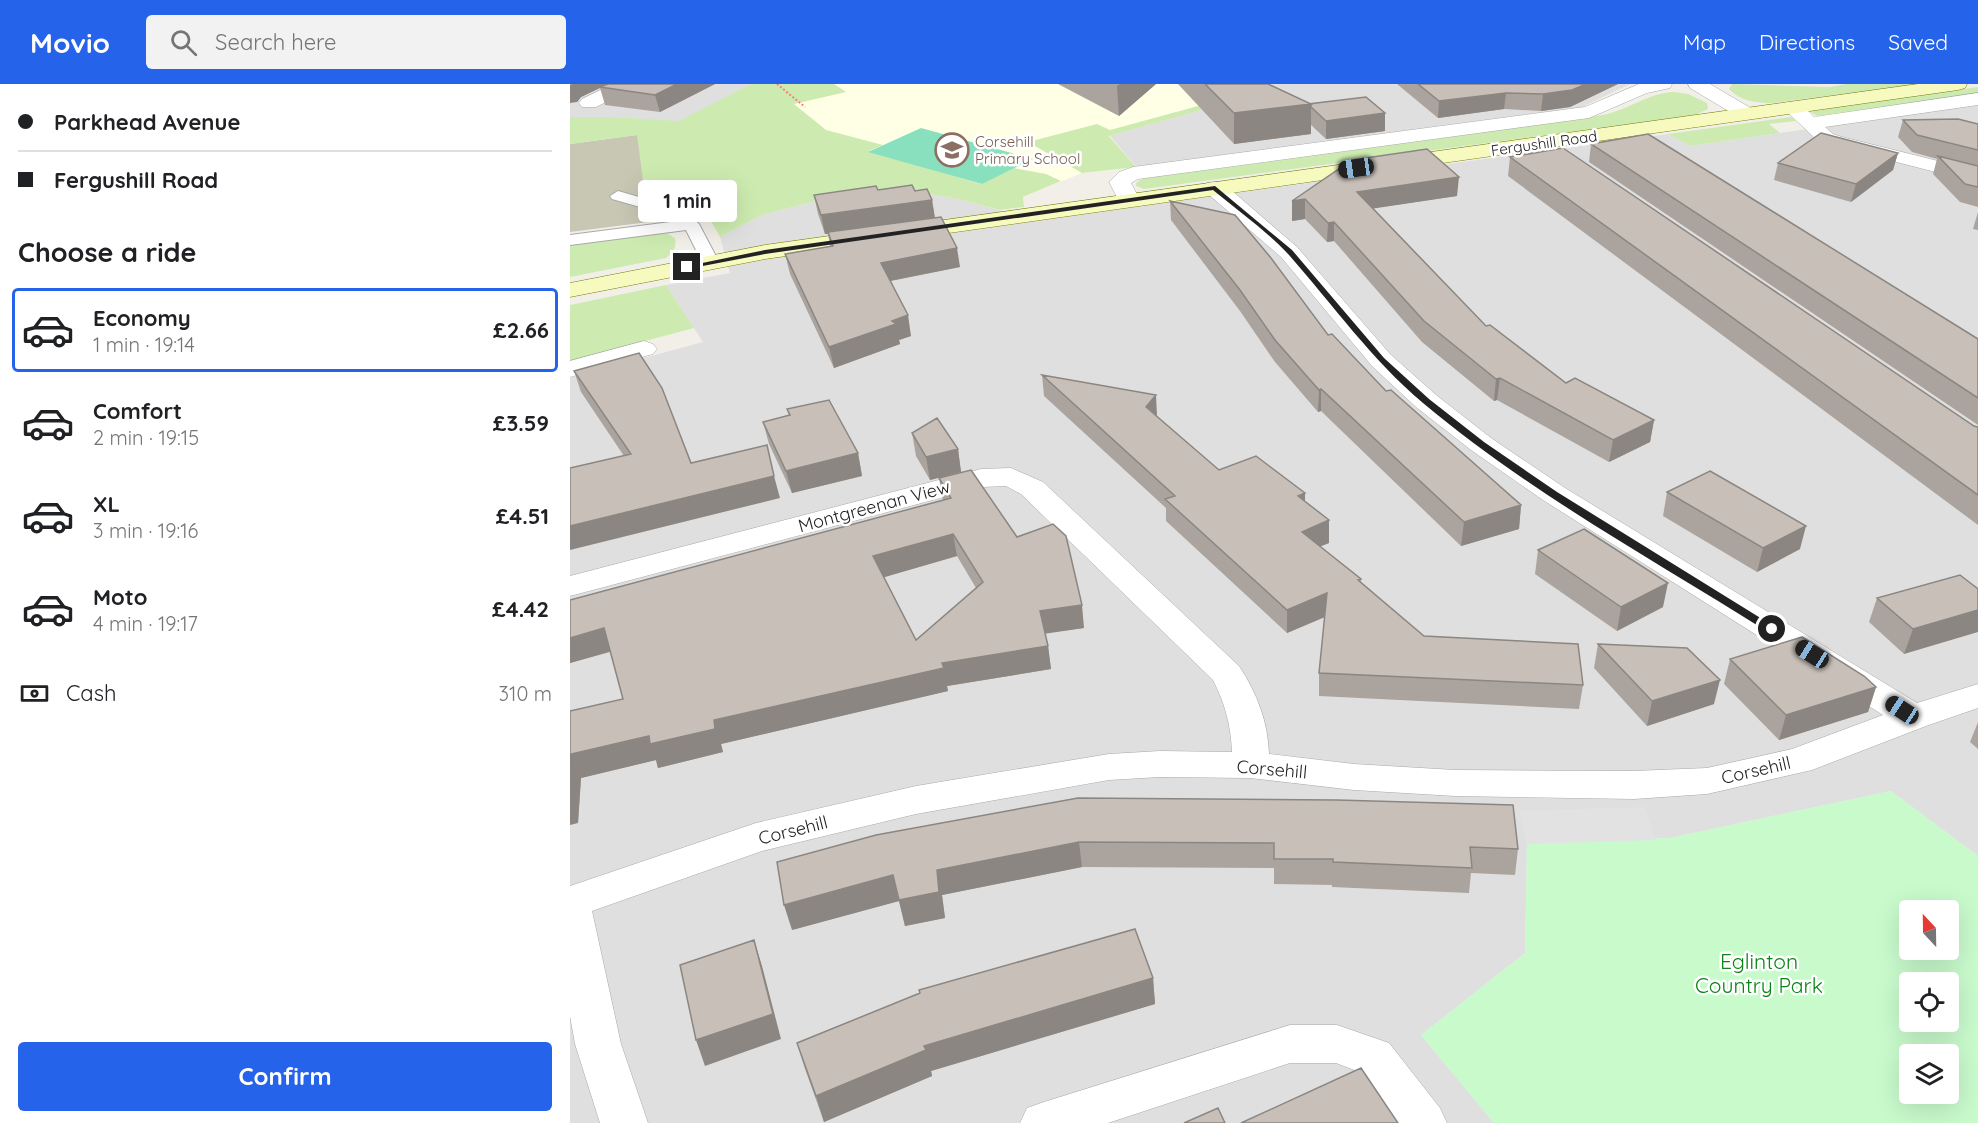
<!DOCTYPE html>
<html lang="en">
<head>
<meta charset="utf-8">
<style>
	:root { --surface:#fff; --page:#f2f2f2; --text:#202124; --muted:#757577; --line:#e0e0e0; --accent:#2563eb }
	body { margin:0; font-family:Quicksand,sans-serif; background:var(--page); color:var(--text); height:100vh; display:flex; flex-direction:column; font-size:22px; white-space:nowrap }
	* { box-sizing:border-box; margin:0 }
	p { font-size:20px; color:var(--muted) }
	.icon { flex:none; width:33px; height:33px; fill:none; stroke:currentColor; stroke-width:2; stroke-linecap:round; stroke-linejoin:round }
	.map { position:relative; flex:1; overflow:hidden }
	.details { display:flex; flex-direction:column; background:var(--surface); width:570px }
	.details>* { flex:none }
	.banner { display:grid; align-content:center; height:132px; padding:0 18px; background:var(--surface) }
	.needle { width:39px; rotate:338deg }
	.buttons { position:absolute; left:1329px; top:816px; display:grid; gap:12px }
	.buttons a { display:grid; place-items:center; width:60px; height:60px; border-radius:6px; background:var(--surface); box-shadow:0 6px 24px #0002; font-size:30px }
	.end { position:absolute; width:27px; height:27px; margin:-14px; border:8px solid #222; background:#fff; box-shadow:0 0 0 3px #fff }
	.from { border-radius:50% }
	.bubble { position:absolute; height:42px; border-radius:6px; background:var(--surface); box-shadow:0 6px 24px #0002; font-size:20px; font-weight:700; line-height:42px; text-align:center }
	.car { position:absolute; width:18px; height:36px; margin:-18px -9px; border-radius:8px; box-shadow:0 0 4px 2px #0007; background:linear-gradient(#222 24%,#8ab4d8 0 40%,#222 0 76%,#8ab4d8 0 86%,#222 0) }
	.banner b { display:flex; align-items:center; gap:21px; height:57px; font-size:22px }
	.banner b+b { border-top:2px solid var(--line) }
	.banner i { width:15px; height:15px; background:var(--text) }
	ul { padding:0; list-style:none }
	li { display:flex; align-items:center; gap:18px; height:84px; margin:0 12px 9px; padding:0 6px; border:3px solid transparent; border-radius:6px }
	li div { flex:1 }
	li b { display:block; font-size:22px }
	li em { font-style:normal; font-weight:700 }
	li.active { border-color:var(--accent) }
	li>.icon { width:54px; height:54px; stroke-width:1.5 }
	h2 { padding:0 18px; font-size:27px; line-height:72px }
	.pay { display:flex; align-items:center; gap:15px; height:66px; padding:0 18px; font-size:22px }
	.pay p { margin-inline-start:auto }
	.button { display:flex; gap:12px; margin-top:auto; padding:12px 18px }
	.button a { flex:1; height:69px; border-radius:6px; background:var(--accent); color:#fff; font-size:24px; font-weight:700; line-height:69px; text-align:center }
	header { display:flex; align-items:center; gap:36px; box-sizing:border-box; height:84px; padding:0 30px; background:var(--accent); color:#fff }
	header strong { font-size:28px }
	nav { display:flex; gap:33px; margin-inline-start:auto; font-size:21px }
	.search { width:420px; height:54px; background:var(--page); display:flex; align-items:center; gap:15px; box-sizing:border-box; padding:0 21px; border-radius:6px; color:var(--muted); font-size:22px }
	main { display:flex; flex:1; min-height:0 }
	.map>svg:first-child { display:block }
</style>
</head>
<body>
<header>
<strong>Movio</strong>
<div class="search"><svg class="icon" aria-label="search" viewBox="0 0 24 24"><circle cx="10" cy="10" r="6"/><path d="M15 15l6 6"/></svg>Search here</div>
<nav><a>Map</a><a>Directions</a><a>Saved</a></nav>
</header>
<main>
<section class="details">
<div class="banner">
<b><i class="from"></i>Parkhead Avenue</b>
<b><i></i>Fergushill Road</b>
</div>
<h2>Choose a ride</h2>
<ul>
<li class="active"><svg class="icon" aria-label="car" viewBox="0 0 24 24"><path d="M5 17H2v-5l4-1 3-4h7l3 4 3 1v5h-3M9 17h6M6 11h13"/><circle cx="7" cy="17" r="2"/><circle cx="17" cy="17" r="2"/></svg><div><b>Economy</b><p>1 min · 19:14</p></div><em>£2.66</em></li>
<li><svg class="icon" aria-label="car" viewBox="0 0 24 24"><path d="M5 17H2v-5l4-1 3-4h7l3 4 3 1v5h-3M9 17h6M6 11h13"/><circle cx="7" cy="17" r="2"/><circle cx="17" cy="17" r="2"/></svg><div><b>Comfort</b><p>2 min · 19:15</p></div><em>£3.59</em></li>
<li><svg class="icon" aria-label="car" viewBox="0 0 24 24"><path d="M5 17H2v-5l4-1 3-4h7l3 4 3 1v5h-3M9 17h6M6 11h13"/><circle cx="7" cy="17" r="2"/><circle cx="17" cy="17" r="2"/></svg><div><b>XL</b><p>3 min · 19:16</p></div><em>£4.51</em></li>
<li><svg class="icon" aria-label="car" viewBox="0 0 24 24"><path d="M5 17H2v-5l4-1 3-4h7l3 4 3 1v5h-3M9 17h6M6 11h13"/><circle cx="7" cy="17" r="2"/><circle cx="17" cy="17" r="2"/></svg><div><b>Moto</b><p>4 min · 19:17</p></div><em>£4.42</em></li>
</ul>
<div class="pay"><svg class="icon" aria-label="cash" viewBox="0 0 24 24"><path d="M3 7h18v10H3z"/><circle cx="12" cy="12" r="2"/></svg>Cash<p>310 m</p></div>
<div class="button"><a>Confirm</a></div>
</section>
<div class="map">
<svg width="1408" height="1039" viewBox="0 0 1408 1039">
	<rect width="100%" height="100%" fill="#f2efe9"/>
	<path fill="#e0dfdf" d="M 0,0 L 181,0 L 109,38 L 44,33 L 0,33 Z
		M 692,0 L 1060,0 L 1012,23 L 566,83 L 539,52 L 698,7 Z
		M 1408,20 L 1408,772 L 1321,707 L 1100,754 L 957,760 L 955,869 L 851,951 L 924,1039 L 0,1039 L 0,294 L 133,258 L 96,201 L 160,189 L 150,153 L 192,131 L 253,115 L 358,110 L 384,114 L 430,126 L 438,140 L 1098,50 L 1120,62 Z"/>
	<path fill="#ffffe5" d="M 181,0 L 692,0 L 699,7 L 539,51 L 566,83 L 512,89 L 453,113 L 454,123 L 430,126 L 264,81 Z"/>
	<path fill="#c7c7b4" d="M 67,51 L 104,117 L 122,123 L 134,131 L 0,148 L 0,60 Z"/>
	<path fill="#cdebb0" d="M 181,0 L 264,0 L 276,8 L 224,20 L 256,46 L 313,61 L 299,67 L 411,100 L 444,84 L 476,90 L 491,97 L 453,113 L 454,123 L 430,126 L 384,114 L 358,110 L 253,115 L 192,131 L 150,153 L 137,130 L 104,117 L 73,96 L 67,51 L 0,60 L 0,33 L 44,33 L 109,37 Z
		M 1162,0 L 1259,3 L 1277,0 L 1349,0 L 1202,19 C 1186,19 1170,17 1159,5 Z
		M 1408,3 L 1408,10 L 1258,32 L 1247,32 L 1239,27 Z
		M 699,7 L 539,52 L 566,83 L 512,89 L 458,58 L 527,40 L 540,46 L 661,13 Z
		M 1104,8 L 1118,10 L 1137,19 L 1138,25 L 1125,31 L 574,105 L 566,102 L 566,99 L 573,94 L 589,90 L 1033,31 C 1058,26 1078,9 1104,8 Z
		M 1221,33 L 1226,37 L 1199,40 L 1210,49 L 1120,62 L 1098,50 Z
		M 80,149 L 98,150 L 105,154 C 107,164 103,168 96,174 L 0,193 L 0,160 Z
		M 96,201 L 124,244 L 0,277 L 0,221 Z"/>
	<path fill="#c8facc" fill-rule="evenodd" d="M 1321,707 L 1408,772 L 1408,1039 L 924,1039 L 851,951 L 955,869 L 957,760 L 1100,754 ZM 1340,826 L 1378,826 L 1378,866 L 1340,866 ZM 1340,898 L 1378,898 L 1378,938 L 1340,938 ZM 1340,970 L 1378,970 L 1378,1010 L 1340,1010 Z"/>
	<path fill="#88e0be" d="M 351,44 L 463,75 L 412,100 L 298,68 Z"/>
	<path fill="#e2e2e2" d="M 1075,723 L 1086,756 L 957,760 L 949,727 Z"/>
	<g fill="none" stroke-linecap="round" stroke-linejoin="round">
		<defs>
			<path id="service" d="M 48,107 L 114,126 L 129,140 L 149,178 L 146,182 L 134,182 L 116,146 L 0,161 L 0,151 L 108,137 L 102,132 L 42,115 L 40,112 Z"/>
			<path id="minor" d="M 43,0 L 66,0 L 64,4 L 26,23 L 12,23 L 9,19 L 12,15 Z
				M 1069,0 L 1102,0 L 1100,4 L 1077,9 L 1019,34 L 568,95 L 561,99 L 570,116 L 567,121 L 559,123 L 551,121 L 539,98 L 549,88 L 563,83 L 1015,23 Z
				M 1118,0 L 1140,0 L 1184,26 L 1187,30 L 1184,34 L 1170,34 L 1120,4 Z
				M 1408,9 L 1408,21 L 1255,43 L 1263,50 L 1272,53 L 1408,87 L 1408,99 L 1249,58 L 1212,23 L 1215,19 C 1229,16 1235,24 1244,33 Z
				M 645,98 L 653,99 L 727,163 L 820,270 L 866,311 L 921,354 L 995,404 L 1347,619 L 1408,600 L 1408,624 L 1356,642 L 1242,686 L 1137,710 L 1064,715 L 885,712 L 784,706 L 680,694 L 590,693 L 539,696 L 346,730 L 192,767 L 22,827 L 51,960 L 78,1039 L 30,1039 L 5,960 L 0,932 L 0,802 L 186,739 L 346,702 L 539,670 L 590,667 L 662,668 C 661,642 655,619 643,596 L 451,410 L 436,402 L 412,403 L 0,512 L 0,492 L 411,385 L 441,384 L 473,398 L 669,582 C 687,609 698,638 699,670 L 784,680 L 885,686 L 1064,687 L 1137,684 L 1222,665 L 1313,631 L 973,416 L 901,366 L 846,323 L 802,282 L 711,173 L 637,109 L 634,104 L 637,99 Z
				M 74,257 L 83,260 L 87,265 L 83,270 L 0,293 L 0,277 Z
				M 720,941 L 767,941 L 819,959 L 870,1024 L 877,1039 L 825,1039 L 787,987 L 766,979 L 720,979 L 538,1039 L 450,1039 L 457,1024 L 474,1018 Z"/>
			<path id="secondary" d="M 1348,0 L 1397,0 L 1395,4 L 1388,6 L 195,175 L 0,213 L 0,199 L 195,161 Z"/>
		</defs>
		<use href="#service" stroke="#a9a9a9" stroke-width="2"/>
		<use href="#minor" stroke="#a9a9a9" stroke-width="1"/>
		<use href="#secondary" stroke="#707d05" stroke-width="1"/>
		<path stroke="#fa8072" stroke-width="2" stroke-dasharray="2 2" stroke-linecap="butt" d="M 207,0 L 235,23"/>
		<use href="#service" fill="#fff" fill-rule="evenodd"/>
		<use href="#minor" fill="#fff" fill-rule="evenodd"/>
		<use href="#secondary" fill="#f7fabf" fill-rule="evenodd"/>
	</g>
	<path fill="#aba49e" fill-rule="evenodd" d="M 0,0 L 145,0 L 90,28 L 35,21 L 30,4 L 11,13 L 7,18 Z
		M 488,0 L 586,0 L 549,32 Z
		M 608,0 L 698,0 L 741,20 L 815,29 L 815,47 L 756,55 L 741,41 L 741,50 L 664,60 Z
		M 827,0 L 1048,0 L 1000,23 L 971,27 L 934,25 L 868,34 Z
		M 1333,36 L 1408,40 L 1408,123 L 1390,118 L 1363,90 L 1367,75 L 1342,68 L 1328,53 Z
		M 1021,60 L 1408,255 L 1408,341 L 1019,78 Z
		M 1328,69 L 1323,86 L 1281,118 L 1204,96 L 1208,79 Z
		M 940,73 L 1404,342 L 1408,343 L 1408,441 L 938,92 Z
		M 782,76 L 887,112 L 803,124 L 916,242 L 996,299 L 1084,336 L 1080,358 L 1039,378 L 927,316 L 924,317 L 852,258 L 764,157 L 757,158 L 735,135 L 722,137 L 722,117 Z
		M 308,106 L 345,107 L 362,116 L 365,134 L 390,183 L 321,197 L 341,252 L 329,256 L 330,260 L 264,284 L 220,190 L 215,170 L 260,162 L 258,150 L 255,150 L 248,130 L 244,111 Z
		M 600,117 L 758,251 L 816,307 L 951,421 L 949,445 L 891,462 L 751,327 L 748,328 L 705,278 L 670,227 L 601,136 Z
		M 1408,128 L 1408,146 L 1403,145 Z
		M 4,287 L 121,379 L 210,414 L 54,372 L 11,308 Z
		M 472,291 L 587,332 L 649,386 L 735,418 L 759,459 L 750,462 L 791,495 L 791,498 L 854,552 L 1013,601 L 1009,625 L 749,612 L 749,589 L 755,533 L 717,549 L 596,437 L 596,424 L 474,312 Z
		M 217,325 L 288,369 L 292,392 L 222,409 L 199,360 L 193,338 L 219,332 Z
		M 342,349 L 388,365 L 391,388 L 360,396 L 346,372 Z
		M 369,394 L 447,453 L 514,544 L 475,549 L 478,562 L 481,585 L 377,602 L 378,607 L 151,660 L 153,668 L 88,684 L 86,676 L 11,694 L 8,739 L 0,627 L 53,615 L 40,568 L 0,579 L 0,516 L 373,417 ZM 387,472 L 406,504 L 346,556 L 314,493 Z
		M 1097,408 L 1230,465 L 1187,488 L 1093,432 Z
		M 968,466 L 1093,523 L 1047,547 L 965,490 Z
		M 1408,505 L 1334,570 L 1299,538 L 1307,514 Z
		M 1028,560 L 1144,620 L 1077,642 L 1024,584 Z
		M 1160,575 L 1306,603 L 1298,628 L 1209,656 L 1154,600 Z
		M 1408,638 L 1408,665 L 1400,658 Z
		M 508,714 L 948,765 L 945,791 L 901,789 L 899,809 L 762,803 L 762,801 L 704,800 L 704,784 L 512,783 L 372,811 L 375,834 L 335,842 L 329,817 L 222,846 Z
		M 583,894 L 585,920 L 361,987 L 362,992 L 254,1038 L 235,985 L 227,959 Z"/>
	<path fill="#8b8681" d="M 3,0 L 38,0 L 11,13 L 7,18 L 0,19 L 0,1 Z
		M 107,0 L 145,0 L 90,28 L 85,11 Z
		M 550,0 L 586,0 L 549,32 L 547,2 Z
		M 1016,0 L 1048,0 L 1000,23 L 971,27 L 973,10 Z
		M 936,9 L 934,25 L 868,34 L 869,17 Z
		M 741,20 L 741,50 L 664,60 L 664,29 Z
		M 815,29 L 815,47 L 756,55 L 756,37 Z
		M 1328,69 L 1323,86 L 1281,118 L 1286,100 Z
		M 889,93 L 887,112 L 787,127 L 787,108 Z
		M 735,115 L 735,135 L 722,137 L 722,117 Z
		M 362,116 L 365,135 L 255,150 L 251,131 Z
		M 764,138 L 764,157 L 757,158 L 758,139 Z
		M 387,164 L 390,183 L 314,198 L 311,179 Z
		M 338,231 L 341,252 L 329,256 L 330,260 L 264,284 L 259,263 Z
		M 930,294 L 927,316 L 924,317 L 926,295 Z
		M 751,305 L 751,327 L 748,328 L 749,306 Z
		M 586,311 L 587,332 L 576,323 Z
		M 1084,336 L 1080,358 L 1039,378 L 1043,356 Z
		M 388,365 L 391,388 L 360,396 L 356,373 Z
		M 288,369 L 292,392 L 222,409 L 216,387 Z
		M 204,392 L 210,414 L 0,466 L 0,442 Z
		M 735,409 L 735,431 L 728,412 Z
		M 951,421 L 949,445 L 891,462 L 894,438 Z
		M 759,436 L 759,459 L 732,470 L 732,448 Z
		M 1236,442 L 1230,465 L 1187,488 L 1193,464 Z
		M 383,450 L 387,472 L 308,495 L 303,472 Z
		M 1098,499 L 1093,523 L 1047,547 L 1051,523 Z
		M 757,509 L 757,532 L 717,549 L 717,526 Z
		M 512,521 L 514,544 L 473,550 L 470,527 Z
		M 1408,526 L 1408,548 L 1334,570 L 1343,545 Z
		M 34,544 L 42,567 L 0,579 L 0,554 Z
		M 478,562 L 481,585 L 377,602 L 378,607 L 151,660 L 153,668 L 88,684 L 86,676 L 11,694 L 8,739 L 0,741 L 0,693 L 1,670 L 144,636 L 372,579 Z
		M 1150,596 L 1144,620 L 1077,642 L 1082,617 Z
		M 1306,603 L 1298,628 L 1209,656 L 1216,631 Z
		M 509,758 L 512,783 L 372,811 L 375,834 L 335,842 L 329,817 L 222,846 L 214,821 L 323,791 L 367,786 Z
		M 184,856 L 192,882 L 211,955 L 135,982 L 126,956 Z
		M 583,894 L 585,920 L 361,987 L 362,992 L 254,1038 L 246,1012 L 354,962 Z"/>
	<path fill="#c7bfb8" stroke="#8b8681" stroke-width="1.5" fill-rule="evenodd" d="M 38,0 L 107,0 L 85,11 L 30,3 Z
		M 635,0 L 698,0 L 741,20 L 664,29 Z
		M 848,0 L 1016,0 L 1002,6 L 973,10 L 936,9 L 869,17 Z
		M 796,13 L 815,29 L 756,37 L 741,23 L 741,20 L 738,20 Z
		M 1388,35 L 1408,40 L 1408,66 L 1347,51 L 1333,36 Z
		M 1251,49 L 1328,69 L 1286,100 L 1208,79 Z
		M 1078,50 L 1408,255 L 1408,314 L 1021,60 Z
		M 993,64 L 1404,342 L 1408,343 L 1408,411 L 940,73 Z
		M 857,65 L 889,93 L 787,108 L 916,242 L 920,241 L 996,299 L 1005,294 L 1084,336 L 1043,356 L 930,294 L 926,295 L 854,237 L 764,138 L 758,139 L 735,115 L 722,117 L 782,76 Z
		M 1368,72 L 1408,82 L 1408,103 L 1395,100 Z
		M 342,101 L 345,107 L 357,105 L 362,116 L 251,131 L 244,111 L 306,102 L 308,106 Z
		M 600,117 L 665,131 L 701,174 L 758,251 L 762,250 L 816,307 L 821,306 L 951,421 L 894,438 L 751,305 L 749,306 L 705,256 L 670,206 Z
		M 371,133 L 387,164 L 311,179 L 338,231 L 322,237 L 326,240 L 259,263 L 215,170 L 263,162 L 258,148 Z
		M 69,269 L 92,304 L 121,379 L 197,361 L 204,392 L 0,442 L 0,384 L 61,370 L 4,287 Z
		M 472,291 L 586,311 L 576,323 L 649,386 L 686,372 L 735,409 L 728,412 L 759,436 L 732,448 L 791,495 L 788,496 L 854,552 L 1008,560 L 1013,601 L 749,589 L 757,509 L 717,526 L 595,415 L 605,412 Z
		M 259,316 L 288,369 L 216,387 L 193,338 L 220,331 L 217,325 Z
		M 367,334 L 388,365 L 356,373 L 342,349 Z
		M 401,386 L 447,453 L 483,440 L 496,452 L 512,521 L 470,527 L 478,562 L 372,579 L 374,584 L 144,636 L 145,645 L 80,660 L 79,652 L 1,670 L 0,693 L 0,627 L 53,615 L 34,544 L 0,554 L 0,516 L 381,414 L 369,394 ZM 383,450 L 413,498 L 346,556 L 303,472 Z
		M 1140,387 L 1236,442 L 1193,464 L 1097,408 Z
		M 1014,445 L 1098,499 L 1051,523 L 968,466 Z
		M 1390,491 L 1408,505 L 1408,526 L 1343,545 L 1307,514 Z
		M 1232,553 L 1294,592 L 1306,603 L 1216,631 L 1160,575 Z
		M 1028,560 L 1117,564 L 1150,596 L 1082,617 Z
		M 508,714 L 767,716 L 943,721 L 948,765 L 900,763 L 902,784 L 763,778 L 763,775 L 704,775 L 704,759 L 509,758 L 367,786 L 369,808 L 329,816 L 323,791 L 214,821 L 207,778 L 306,751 Z
		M 565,845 L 583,894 L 354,962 L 356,966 L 246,1012 L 227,959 L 350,909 L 349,906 Z
		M 184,856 L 203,930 L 126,956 L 110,881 Z
		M 791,984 L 828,1039 L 671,1039 Z
		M 648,1024 L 655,1039 L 614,1039 Z"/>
	<path fill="#222" d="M 645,102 L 722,166 L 814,274 L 859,315 L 914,358 L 987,408 L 1205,543 L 1205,548 L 1198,548 C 1082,475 959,408 853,319 C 802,276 763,221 719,171 C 697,147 668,127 643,106 L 195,170 L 117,185 L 113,183 L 195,166 Z"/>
	<defs>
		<symbol id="school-ring" viewBox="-11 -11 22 22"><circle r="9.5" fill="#fff" stroke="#8d6e63" stroke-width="1.5"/><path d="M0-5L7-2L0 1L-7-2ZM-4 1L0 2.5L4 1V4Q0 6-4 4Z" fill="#8d6e63"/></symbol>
	</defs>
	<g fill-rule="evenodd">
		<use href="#school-ring" x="363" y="47" width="38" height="38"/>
	</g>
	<g text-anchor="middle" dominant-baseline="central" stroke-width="5" stroke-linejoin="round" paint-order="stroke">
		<g font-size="15" fill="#785e54" stroke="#fff" text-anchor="start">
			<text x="405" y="57">Corsehill<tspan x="405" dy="17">Primary School</tspan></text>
		</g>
		<g font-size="15" fill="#222" stroke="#fff">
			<text transform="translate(974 59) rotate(-8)">Fergushill Road</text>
		</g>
		<g font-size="18" fill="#222" stroke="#fff">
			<text transform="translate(304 422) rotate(-15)">Montgreenan View</text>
			<text transform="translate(702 685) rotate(5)">Corsehill</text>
			<text transform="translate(1186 686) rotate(-13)">Corsehill</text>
			<text transform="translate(223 746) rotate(-14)">Corsehill</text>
		</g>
		<g font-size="21" fill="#0c8416" stroke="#fff">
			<text x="1189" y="877">Eglinton<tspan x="1189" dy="24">Country Park</tspan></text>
		</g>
	</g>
</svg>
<div class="buttons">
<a><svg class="needle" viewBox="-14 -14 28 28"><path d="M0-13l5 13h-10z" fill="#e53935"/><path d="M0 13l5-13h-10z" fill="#757577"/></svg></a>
<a><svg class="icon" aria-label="locate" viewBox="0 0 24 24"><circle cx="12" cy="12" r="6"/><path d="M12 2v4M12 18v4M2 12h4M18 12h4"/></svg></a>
<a><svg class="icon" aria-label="layers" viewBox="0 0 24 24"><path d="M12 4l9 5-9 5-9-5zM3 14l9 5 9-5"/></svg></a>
</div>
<i class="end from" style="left:1202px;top:545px"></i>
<i class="end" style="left:117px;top:183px"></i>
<div class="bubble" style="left:68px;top:96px;width:99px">1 min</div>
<i class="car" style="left:786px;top:84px;rotate:262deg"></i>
<i class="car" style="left:1242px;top:570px;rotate:302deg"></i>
<i class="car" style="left:1332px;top:626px;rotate:303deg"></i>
</div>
</main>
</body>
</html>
